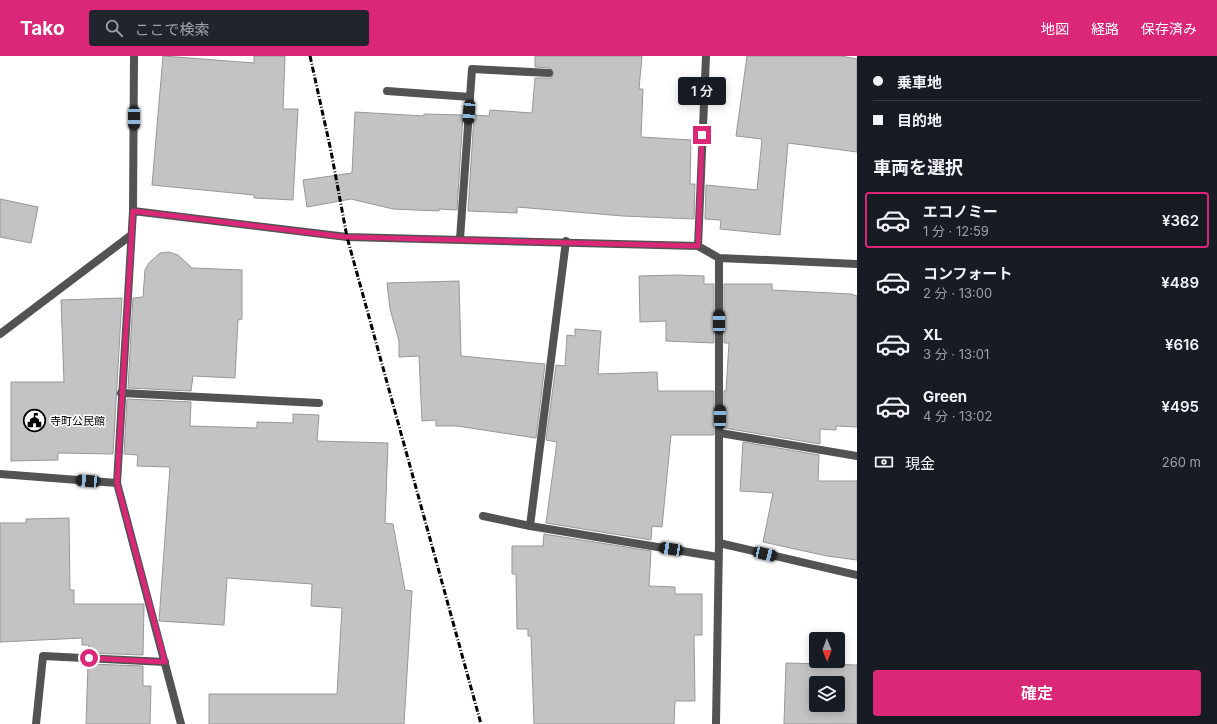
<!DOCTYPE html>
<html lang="ja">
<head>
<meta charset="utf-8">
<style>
	:root { --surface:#171b24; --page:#20242c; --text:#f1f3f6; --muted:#9ea1a6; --line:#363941; --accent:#db2777 }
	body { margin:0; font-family:Inter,"Noto Sans JP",sans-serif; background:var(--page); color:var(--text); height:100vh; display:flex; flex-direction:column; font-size:15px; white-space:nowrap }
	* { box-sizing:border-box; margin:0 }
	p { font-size:13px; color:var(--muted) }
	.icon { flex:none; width:22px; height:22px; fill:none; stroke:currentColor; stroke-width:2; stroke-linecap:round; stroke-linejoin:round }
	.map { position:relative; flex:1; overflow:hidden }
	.panel { display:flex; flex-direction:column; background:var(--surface); width:360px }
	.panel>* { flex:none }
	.banner { display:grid; align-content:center; height:88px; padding:0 16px; background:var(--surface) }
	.needle { width:26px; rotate:179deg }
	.buttons { position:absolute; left:809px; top:576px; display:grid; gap:8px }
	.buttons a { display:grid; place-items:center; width:36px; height:36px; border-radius:4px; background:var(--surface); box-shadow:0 2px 10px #0003; font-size:20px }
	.end { position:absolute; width:18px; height:18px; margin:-9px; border:5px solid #db2777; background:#fff; box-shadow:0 0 0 2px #fff }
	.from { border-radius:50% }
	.bubble { position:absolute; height:28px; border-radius:4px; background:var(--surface); box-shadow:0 2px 10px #0003; font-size:13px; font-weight:600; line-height:28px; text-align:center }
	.car { position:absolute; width:12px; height:24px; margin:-12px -6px; border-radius:5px; box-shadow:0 0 3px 1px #0007; background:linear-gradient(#222 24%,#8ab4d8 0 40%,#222 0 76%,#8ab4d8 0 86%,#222 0) }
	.banner b { display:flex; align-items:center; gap:14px; height:38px; font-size:15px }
	.banner b+b { border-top:1px solid var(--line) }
	.banner i { width:10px; height:10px; background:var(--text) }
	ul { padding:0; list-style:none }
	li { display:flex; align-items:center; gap:12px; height:56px; margin:0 8px 6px; padding:0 8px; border:2px solid transparent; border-radius:4px }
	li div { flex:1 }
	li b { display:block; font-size:15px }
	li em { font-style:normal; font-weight:600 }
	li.on { border-color:var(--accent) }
	li>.icon { width:36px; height:36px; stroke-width:1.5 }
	h2 { padding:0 16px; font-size:18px; line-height:48px }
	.pay { display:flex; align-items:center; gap:10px; height:44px; padding:0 16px; font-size:15px }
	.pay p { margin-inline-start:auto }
	.primary-button { display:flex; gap:8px; margin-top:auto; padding:8px 16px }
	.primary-button a { flex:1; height:46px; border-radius:4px; background:var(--accent); color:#fff; font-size:16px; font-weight:600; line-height:46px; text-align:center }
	header { display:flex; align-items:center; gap:24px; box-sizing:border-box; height:56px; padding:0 20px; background:var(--accent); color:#fff }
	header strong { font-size:19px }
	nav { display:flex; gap:22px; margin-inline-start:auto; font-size:14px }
	.search { width:280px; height:36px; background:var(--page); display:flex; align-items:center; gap:10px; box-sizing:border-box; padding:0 14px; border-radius:4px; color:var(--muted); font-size:15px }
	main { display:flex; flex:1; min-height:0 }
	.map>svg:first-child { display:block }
</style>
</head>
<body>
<header>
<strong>Tako</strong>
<div class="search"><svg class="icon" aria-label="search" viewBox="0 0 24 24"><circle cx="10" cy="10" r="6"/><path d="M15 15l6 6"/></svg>ここで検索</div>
<nav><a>地図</a><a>経路</a><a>保存済み</a></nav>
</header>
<main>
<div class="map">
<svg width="857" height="668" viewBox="0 0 857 668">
	<rect width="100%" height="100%" fill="#fff"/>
	<path fill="#c3c3c3" stroke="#979797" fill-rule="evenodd" d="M 163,0 L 254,7 L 254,0 L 285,0 L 283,53 L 298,53 L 293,144 L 254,142 L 254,139 L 152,129 Z
		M 535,0 L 642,0 L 639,33 L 643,33 L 641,81 L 691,84 L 690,128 L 695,128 L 694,163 L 623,160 L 517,151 L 517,157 L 468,155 L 474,59 L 489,60 L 490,54 L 532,57 L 535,22 L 551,22 L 554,17 L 550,12 L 535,11 Z
		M 747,0 L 841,0 L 857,3 L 857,96 L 788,87 L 780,179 L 720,173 L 721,164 L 705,163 L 706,129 L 757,134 L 762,83 L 736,80 Z
		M 355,56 L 424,60 L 424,58 L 463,59 L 457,154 L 439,153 L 439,155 L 393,153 L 351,143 L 307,151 L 303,124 L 352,117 Z
		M 0,143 L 38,151 L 31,187 L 0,181 Z
		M 169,196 L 178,199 L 192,212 L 242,214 L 242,263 L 238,264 L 235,322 L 193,320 L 191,335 L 128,332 L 133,242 L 143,241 L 145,214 L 149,207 L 160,197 Z
		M 677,219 L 704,220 L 704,228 L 714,228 L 714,287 L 666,285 L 666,265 L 640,266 L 639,220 Z
		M 459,225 L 461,300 L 545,308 L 536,382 L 457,370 L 436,370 L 436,364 L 422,365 L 419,300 L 399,301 L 399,285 L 390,253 L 387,227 Z
		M 724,228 L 772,228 L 772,234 L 851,238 L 857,240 L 857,371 L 836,370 L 836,374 L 820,373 L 820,388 L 724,372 L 724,335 L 726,335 L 729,287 L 724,287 Z
		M 122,242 L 113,398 L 58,397 L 58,404 L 11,405 L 11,326 L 64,326 L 61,244 Z
		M 575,273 L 601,275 L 598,318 L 657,316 L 658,335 L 714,335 L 714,379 L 671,379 L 662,471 L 652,470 L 651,484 L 546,467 L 557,386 L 546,384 L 556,309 L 565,310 L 567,279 L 575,280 Z
		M 127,343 L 191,346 L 190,370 L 257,372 L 257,366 L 293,367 L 293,358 L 319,359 L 317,385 L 388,387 L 385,467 L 393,468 L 405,534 L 412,535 L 404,668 L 209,668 L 209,638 L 337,638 L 342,552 L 311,550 L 312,528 L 227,522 L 224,569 L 159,565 L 170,411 L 137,410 L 138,399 L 124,398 Z
		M 743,386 L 819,399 L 818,425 L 857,425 L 857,504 L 827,500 L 763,486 L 773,437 L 740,435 Z
		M 69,462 L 70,534 L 74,534 L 74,548 L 144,548 L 143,599 L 88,597 L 89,589 L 82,589 L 82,582 L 0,586 L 0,467 L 26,467 L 26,463 Z
		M 544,478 L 651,495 L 649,530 L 675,531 L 675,538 L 702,538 L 702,579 L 694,579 L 695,645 L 675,645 L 674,668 L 534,668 L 531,580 L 528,580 L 528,573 L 517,573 L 516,518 L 512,518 L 512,490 L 543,490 Z
		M 786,607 L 857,609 L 857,668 L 784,668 ZM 816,627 L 838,627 L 838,649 L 816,649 Z
		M 88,608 L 143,610 L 143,630 L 151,630 L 150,668 L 86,668 Z"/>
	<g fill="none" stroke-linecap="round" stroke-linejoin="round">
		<path stroke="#535353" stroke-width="8" d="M 121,337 L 319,347
			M 720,377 L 857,400
			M 0,418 L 117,427
			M 483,460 L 530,470 L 718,501
			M 530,470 L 566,185
			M 36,668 L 43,600 L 165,606"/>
		<path stroke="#535353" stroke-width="8" d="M 134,0 L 133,155 L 117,427 L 181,668
			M 387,35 L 470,41
			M 133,155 L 347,181 L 698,190 L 719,202 L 857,208
			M 460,183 L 472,13 L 549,17
			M 698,190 L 706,0
			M 0,278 L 130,180
			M 719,487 L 857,519
			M 716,668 L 719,487 L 719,202"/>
		<path stroke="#000" stroke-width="3" stroke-dasharray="6 2 1 2" stroke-linecap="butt" d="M 310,0 L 331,95 L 347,181 L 481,668"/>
	</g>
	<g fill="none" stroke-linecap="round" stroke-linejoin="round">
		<path stroke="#db2777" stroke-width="5" d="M 89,602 L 165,606 L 117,427 L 133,155 L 346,181 L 698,190 L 702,79"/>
	</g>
	<defs>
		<symbol id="civic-ring" viewBox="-11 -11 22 22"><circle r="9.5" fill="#fff" stroke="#000" stroke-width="1.5"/><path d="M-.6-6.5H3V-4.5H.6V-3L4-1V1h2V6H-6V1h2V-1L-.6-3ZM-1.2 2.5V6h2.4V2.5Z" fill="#000"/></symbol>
	</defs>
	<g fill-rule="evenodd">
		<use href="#civic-ring" x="22" y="352" width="25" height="25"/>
	</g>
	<g text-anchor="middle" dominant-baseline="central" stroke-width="3" stroke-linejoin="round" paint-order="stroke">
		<g font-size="11" fill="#000" stroke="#fff" text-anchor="start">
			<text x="50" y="365">寺町公民館</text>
		</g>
	</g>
</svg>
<div class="buttons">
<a><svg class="needle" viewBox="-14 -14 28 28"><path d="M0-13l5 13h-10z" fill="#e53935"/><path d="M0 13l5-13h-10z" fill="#9ea1a6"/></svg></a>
<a><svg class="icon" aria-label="layers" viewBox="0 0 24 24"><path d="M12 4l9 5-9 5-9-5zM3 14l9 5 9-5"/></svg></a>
</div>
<i class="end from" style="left:89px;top:602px"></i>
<i class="end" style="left:702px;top:79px"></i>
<div class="bubble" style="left:678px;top:21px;width:48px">1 分</div>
<i class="car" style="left:469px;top:56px;rotate:184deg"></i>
<i class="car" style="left:134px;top:62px;rotate:180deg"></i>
<i class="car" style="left:719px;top:266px;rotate:0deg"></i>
<i class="car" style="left:720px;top:361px;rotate:0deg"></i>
<i class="car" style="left:88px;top:425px;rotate:274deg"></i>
<i class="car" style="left:671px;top:493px;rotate:279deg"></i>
<i class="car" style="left:765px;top:498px;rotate:103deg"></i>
</div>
<section class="panel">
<div class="banner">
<b><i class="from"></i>乗車地</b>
<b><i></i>目的地</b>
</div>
<h2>車両を選択</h2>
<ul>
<li class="on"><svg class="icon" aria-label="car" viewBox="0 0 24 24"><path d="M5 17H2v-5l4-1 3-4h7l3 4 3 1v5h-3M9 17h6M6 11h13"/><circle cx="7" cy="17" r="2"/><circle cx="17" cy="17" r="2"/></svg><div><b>エコノミー</b><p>1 分 · 12:59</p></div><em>¥362</em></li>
<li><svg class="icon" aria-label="car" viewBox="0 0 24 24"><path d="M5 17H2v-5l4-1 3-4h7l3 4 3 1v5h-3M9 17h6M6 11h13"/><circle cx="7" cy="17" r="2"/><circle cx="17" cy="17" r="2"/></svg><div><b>コンフォート</b><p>2 分 · 13:00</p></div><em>¥489</em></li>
<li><svg class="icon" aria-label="car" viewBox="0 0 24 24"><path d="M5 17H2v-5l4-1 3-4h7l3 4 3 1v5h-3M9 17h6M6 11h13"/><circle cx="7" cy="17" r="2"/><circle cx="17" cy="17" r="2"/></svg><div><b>XL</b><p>3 分 · 13:01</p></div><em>¥616</em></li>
<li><svg class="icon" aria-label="car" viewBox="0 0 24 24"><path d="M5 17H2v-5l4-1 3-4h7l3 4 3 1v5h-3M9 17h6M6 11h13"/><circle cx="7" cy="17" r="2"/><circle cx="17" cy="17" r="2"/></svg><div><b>Green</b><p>4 分 · 13:02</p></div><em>¥495</em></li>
</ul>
<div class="pay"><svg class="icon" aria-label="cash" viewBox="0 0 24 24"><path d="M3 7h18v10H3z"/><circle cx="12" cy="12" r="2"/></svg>現金<p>260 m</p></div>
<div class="primary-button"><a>確定</a></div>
</section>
</main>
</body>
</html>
